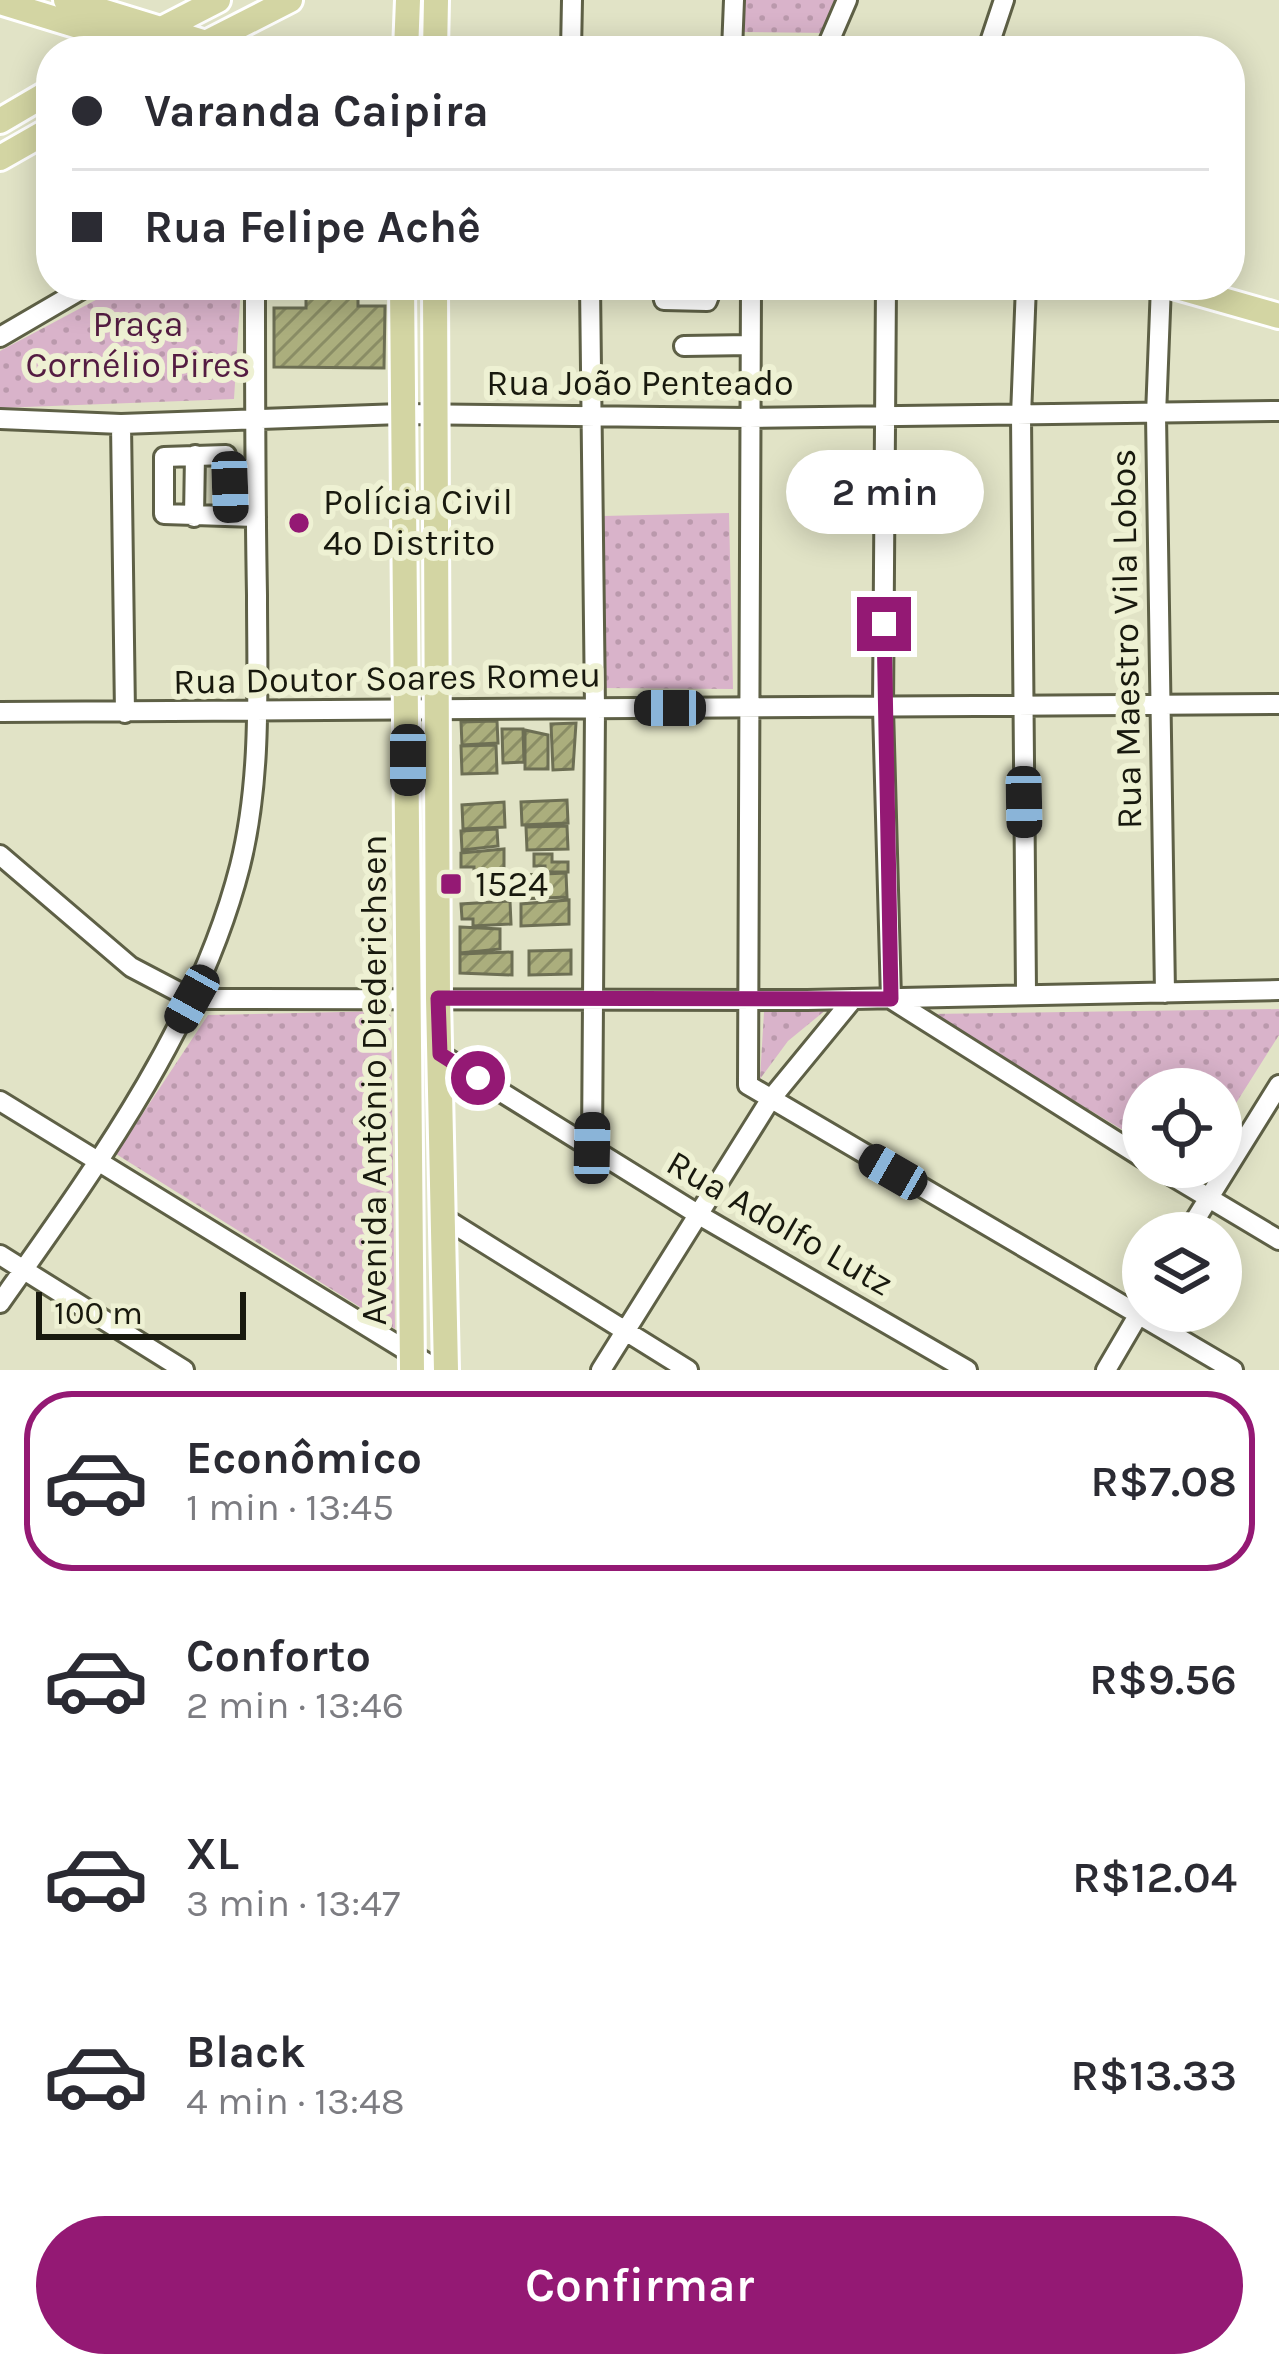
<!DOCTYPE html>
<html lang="pt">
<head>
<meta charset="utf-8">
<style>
	:root { --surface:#fff; --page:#f2f2f3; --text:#2b2b33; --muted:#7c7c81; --line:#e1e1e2; --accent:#941974 }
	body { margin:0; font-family:Karla,sans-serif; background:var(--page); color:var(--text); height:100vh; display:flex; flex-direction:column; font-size:45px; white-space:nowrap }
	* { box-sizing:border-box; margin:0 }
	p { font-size:39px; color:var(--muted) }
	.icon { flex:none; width:66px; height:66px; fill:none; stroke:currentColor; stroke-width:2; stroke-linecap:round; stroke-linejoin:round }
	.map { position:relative; height:1370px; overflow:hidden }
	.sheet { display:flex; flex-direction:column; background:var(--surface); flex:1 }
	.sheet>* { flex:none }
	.banner { position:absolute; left:36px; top:36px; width:1209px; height:264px; border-radius:48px; box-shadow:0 6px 30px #0003; display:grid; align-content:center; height:264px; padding:0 36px; background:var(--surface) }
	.tools { position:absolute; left:1122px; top:1068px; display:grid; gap:24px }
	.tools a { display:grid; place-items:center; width:120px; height:120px; border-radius:50%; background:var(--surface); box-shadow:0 6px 30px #0003; font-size:60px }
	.scale { position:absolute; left:36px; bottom:30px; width:210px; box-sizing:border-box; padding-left:12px; border:6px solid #18190e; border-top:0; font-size:33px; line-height:42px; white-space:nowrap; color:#18190e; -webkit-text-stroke:9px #eef1d3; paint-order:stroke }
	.end { position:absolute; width:54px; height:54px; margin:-27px; border:15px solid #941974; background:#fff; box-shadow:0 0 0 6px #fff }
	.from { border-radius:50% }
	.bubble { position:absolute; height:84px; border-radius:42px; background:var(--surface); box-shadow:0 6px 30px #0003; font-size:39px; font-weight:600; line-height:84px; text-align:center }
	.car { position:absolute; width:36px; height:72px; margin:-36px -18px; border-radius:15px; box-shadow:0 0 9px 3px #0007; background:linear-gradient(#222 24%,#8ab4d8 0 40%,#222 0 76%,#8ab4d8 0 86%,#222 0) }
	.banner b { display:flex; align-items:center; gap:42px; height:114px; font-size:45px }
	.banner b+b { border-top:3px solid var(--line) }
	.banner i { width:30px; height:30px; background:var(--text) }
	ul { padding:21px 0 0; list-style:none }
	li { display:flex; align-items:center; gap:36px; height:180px; margin:0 24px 18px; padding:0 12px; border:6px solid transparent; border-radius:48px }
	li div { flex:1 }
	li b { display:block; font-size:45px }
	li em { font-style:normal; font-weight:600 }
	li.on { border-color:var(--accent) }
	li>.icon { width:108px; height:108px; stroke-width:1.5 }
	.cta { display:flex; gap:24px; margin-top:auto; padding:24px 36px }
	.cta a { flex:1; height:138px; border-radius:72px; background:var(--accent); color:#fff; font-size:48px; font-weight:600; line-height:138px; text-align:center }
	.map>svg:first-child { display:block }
</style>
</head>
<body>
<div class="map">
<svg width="1279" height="1370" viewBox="0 0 1279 1370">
	<defs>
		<pattern id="park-dots" width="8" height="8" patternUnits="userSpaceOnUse" patternTransform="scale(3)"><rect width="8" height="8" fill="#d9b3ca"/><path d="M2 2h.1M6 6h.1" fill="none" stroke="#ba99ac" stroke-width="1.8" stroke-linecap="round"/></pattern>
		<pattern id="building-hatch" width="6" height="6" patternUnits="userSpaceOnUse" patternTransform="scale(3)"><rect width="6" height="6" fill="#abae7d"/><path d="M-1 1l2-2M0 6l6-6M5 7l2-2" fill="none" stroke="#8a8d65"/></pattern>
	</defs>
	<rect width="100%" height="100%" fill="#e1e3c6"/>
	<path fill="url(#park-dots)" d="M 742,0 L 844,0 L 830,33 L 742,32 Z
		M 124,285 L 241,285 L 234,399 L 0,408 L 0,351 Z
		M 729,513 L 733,689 L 604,688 L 603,516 Z
		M 827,1009 L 788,1041 L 760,1079 L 764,1012 Z
		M 1279,1009 L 1279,1035 L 1221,1127 L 1221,1089 L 1143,1089 L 1143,1142 L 929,1014 Z
		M 385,1011 L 391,1016 L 395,1329 L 116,1154 L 208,1015 Z"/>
	<path fill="url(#building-hatch)" stroke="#6d6f54" stroke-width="3" d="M 306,287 L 358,287 L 358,306 L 385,306 L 384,368 L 274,367 L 274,308 L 306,308 Z
		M 497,721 L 498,743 L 462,745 L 461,722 Z
		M 576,723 L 573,769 L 553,770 L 551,724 Z
		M 502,729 L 523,729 L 524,762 L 503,763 Z
		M 525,730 L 548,735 L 548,769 L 525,769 Z
		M 496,745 L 497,773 L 462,774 L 461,746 Z
		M 567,800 L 568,823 L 522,825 L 521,802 Z
		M 504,802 L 505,827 L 463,829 L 462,805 Z
		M 567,826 L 568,849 L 527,850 L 526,827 Z
		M 497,829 L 498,846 L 462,850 L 461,831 Z
		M 504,849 L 504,872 L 474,874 L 474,867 L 461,867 L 461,853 Z
		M 534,854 L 552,854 L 552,862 L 568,862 L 568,872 L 545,872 L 545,866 L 534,866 Z
		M 566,873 L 567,897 L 522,899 L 521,875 Z
		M 569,900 L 569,924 L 521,926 L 521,904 Z
		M 510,901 L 511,924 L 473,926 L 473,919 L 462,919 L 461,904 Z
		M 460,927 L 500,929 L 500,949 L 460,953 Z
		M 571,950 L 571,974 L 529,975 L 529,951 Z
		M 512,952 L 512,975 L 460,973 L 460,954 Z"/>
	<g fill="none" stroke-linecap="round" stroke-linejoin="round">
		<defs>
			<path id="minor" d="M 571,51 L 572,0
				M 732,51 L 734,0
				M 825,51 L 847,0
				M 987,51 L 1004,0
				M 590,285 L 595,708 L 592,1148
				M 661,285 L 664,300 L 707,301 L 713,285
				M 751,285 L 748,1085 L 1233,1370
				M 886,285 L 883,708 L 891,999
				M 1026,285 L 1021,416 L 1026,991
				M 1161,285 L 1156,415 L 1165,993
				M 0,337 L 89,285
				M 684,346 L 750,345
				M 0,419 L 121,424 L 401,414 L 749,418 L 1279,411
				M 121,424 L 125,713
				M 231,516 L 226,455 L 164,457 L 164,514 L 256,517
				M 194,517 L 195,455
				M 0,712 L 1279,704
				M 0,855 L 131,967 L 192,999 L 807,1000 L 1279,990
				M 891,999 L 1143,1158
				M 440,1054 L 699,1215 L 967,1370
				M 0,1101 L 438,1370
				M 1157,1167 L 1279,1240
				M 441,1216 L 688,1370
				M 1187,1233 L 1279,1085
				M 0,1255 L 184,1370
				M 0,1303 C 94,1170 199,1027 240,866 C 262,778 257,685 257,595 C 255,491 255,388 255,285
				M 601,1370 L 770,1100 L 853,999
				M 1106,1370 L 1143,1307"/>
			<path id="major" d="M 66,0 L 232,51
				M 0,2 L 160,51
				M 154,33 L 218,0
				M 202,45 L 290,0
				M 406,51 L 408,0
				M 435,51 L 436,0
				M 0,121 L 51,91
				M 0,158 L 51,129
				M 402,285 L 412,1370
				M 435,285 L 438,998 L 446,1370
				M 1170,285 L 1279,316"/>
		</defs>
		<use href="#minor" stroke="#5e6046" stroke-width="24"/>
		<use href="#major" stroke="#fff" stroke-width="30"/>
		<use href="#minor" stroke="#fff" stroke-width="18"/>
		<use href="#major" stroke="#d3d5a3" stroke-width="24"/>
	</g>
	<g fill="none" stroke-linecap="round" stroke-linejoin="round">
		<path stroke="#941974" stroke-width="15" d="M 478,1078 L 440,1054 L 438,998 L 891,999 L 884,624"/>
	</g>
	<g fill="#941974" stroke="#eef1d3" stroke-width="4.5">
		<circle cx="299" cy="523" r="12"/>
		<rect x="439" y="872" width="24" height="24" rx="6"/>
	</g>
	<g text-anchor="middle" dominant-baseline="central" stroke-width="12" stroke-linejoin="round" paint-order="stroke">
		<g font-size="36" fill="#541c42" stroke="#eef1d3">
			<text x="138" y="324">Praça<tspan x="138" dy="41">Cornélio Pires</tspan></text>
		</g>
		<g font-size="36" fill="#18190e" stroke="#eef1d3">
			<text x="640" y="383">Rua João Penteado</text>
			<text transform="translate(1126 639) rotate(-91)">Rua Maestro Vila Lobos</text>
			<text transform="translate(387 678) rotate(-1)">Rua Doutor Soares Romeu</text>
			<text transform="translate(374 1080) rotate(-90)">Avenida Antônio Diederichsen</text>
			<text transform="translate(780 1223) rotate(30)">Rua Adolfo Lutz</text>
		</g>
		<g font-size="36" fill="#18190e" stroke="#eef1d3" text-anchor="start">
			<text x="323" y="502">Polícia Civil<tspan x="323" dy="41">4º Distrito</tspan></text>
			<text x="475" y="884">1524</text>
		</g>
	</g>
</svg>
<div class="tools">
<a><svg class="icon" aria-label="locate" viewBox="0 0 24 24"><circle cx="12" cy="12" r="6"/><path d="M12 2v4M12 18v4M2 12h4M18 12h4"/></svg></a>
<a><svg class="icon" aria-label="layers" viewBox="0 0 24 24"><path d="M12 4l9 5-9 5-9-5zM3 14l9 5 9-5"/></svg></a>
</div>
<div class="scale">100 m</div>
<i class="end from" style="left:478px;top:1078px"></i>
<i class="end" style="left:884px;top:624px"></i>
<div class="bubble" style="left:786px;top:450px;width:198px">2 min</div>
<i class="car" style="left:230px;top:487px;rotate:178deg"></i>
<i class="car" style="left:670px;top:708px;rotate:270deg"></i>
<i class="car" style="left:408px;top:760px;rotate:180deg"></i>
<i class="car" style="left:1024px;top:802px;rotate:179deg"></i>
<i class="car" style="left:192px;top:999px;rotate:209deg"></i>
<i class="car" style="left:592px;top:1148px;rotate:1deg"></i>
<i class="car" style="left:893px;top:1172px;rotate:300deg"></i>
<div class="banner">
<b><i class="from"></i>Varanda Caipira</b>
<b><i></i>Rua Felipe Achê</b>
</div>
</div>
<section class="sheet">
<ul>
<li class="on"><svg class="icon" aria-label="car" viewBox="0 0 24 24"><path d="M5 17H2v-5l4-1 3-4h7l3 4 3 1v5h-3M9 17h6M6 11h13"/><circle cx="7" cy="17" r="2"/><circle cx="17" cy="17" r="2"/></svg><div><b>Econômico</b><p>1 min · 13:45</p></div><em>R$7.08</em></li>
<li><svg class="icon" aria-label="car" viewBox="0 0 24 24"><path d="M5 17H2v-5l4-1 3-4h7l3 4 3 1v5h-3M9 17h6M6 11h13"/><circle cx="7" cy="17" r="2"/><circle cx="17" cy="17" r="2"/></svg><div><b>Conforto</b><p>2 min · 13:46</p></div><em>R$9.56</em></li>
<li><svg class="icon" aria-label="car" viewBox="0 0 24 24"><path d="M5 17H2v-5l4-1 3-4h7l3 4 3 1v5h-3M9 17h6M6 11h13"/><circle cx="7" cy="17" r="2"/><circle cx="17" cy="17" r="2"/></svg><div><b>XL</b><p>3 min · 13:47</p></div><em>R$12.04</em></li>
<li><svg class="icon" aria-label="car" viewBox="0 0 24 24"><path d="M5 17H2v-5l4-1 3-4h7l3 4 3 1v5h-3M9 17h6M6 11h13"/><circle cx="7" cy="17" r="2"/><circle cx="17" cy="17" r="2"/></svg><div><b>Black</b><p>4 min · 13:48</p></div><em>R$13.33</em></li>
</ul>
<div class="cta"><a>Confirmar</a></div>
</section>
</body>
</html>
